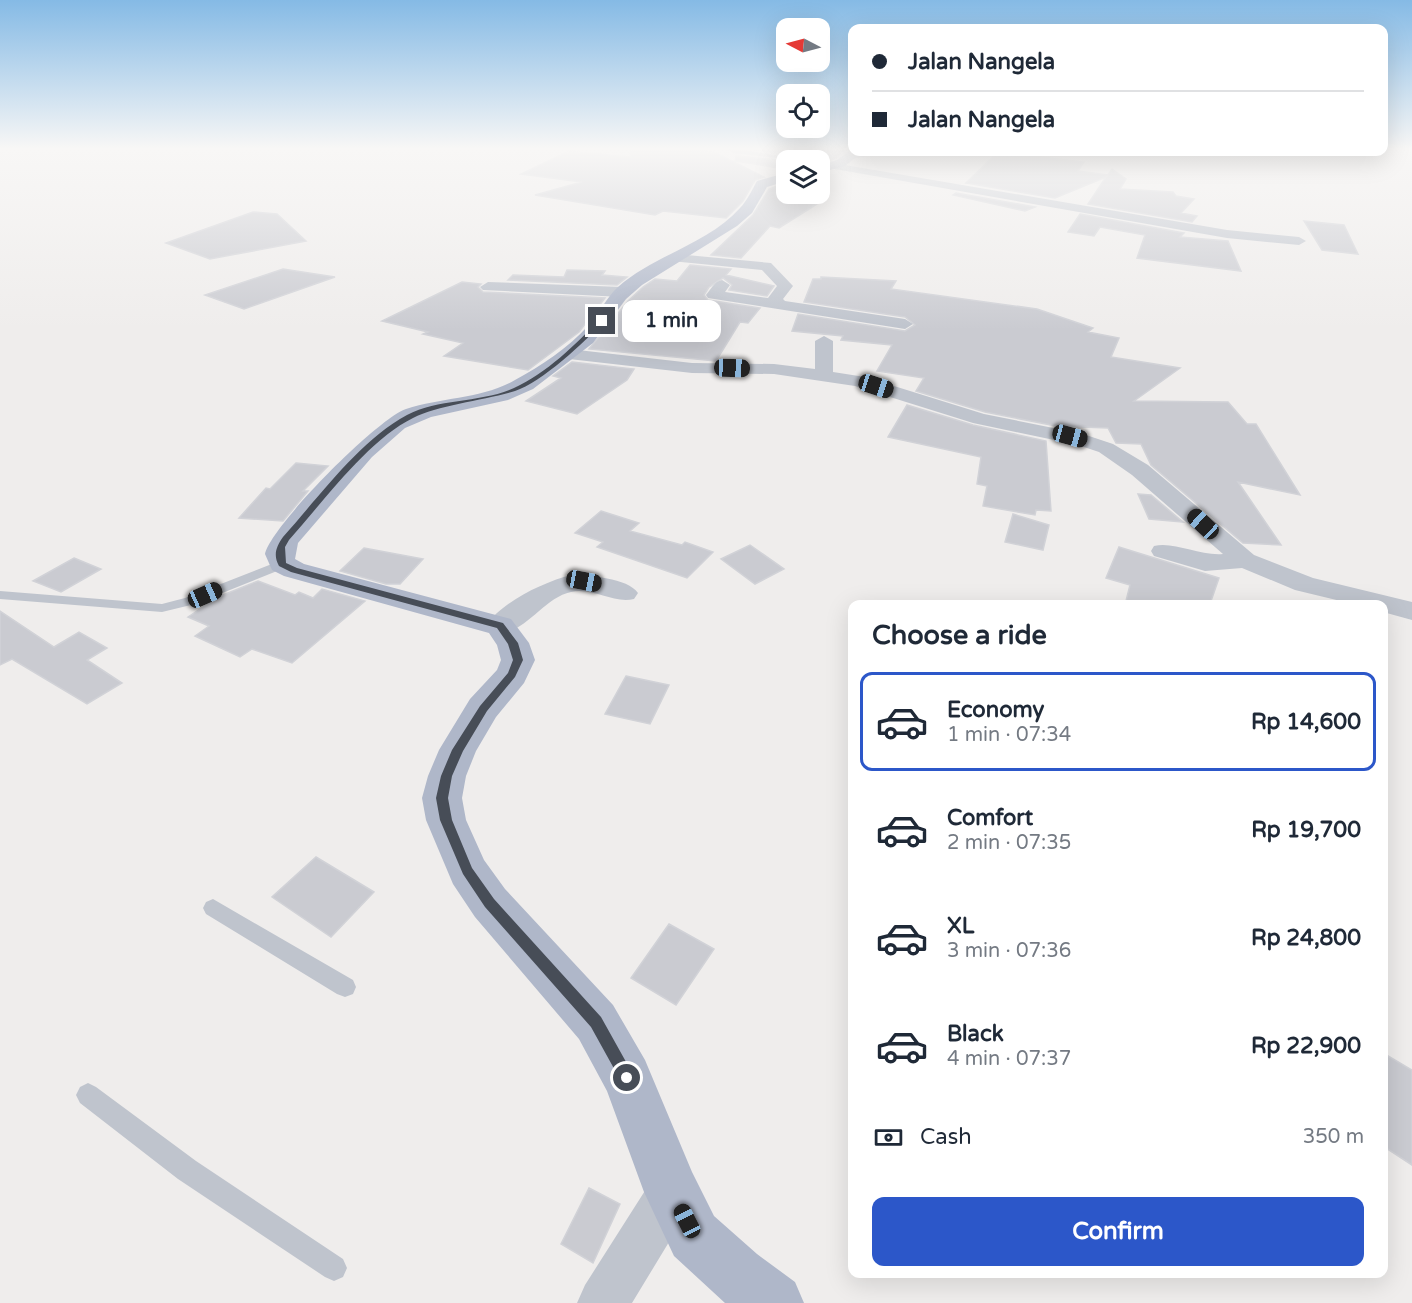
<!DOCTYPE html>
<html lang="en">
<head>
<meta charset="utf-8">
<style>
	:root { --surface:#fff; --page:#f6f6f7; --text:#1f2937; --muted:#747a83; --line:#e0e1e3; --accent:#2c57c9 }
	body { margin:0; font-family:"Varela Round",sans-serif; background:var(--page); color:var(--text); height:100vh; display:flex; flex-direction:column; font-size:22px; white-space:nowrap }
	* { box-sizing:border-box; margin:0 }
	p { font-size:20px; color:var(--muted) }
	.icon { flex:none; width:33px; height:33px; fill:none; stroke:currentColor; stroke-width:2; stroke-linecap:round; stroke-linejoin:round }
	.map { position:relative; flex:1; overflow:hidden }
	.details { position:absolute; left:848px; top:600px; width:540px; height:678px; display:flex; flex-direction:column; background:var(--surface); border-radius:12px; box-shadow:0 6px 24px #0002 }
	.details>* { flex:none }
	.top-card { position:absolute; left:848px; top:24px; width:540px; height:132px; border-radius:12px; box-shadow:0 6px 24px #0002; display:grid; align-content:center; height:132px; padding:0 24px; background:var(--surface) }
	.needle { width:39px; rotate:276deg }
	.controls { position:absolute; left:776px; top:18px; display:grid; gap:12px }
	.controls a { display:grid; place-items:center; width:54px; height:54px; border-radius:12px; background:var(--surface); box-shadow:0 6px 24px #0002; font-size:30px }
	.end { position:absolute; width:27px; height:27px; margin:-14px; border:8px solid #474d57; background:#fff; box-shadow:0 0 0 3px #fff }
	.from { border-radius:50% }
	.bubble { position:absolute; height:42px; border-radius:12px; background:var(--surface); box-shadow:0 6px 24px #0002; font-size:20px; font-weight:800; line-height:42px; text-align:center }
	.car { position:absolute; width:18px; height:36px; margin:-18px -9px; border-radius:8px; box-shadow:0 0 4px 2px #0007; background:linear-gradient(#222 24%,#8ab4d8 0 40%,#222 0 76%,#8ab4d8 0 86%,#222 0) }
	.top-card b { display:flex; align-items:center; gap:21px; height:57px; font-size:22px }
	.top-card b+b { border-top:2px solid var(--line) }
	.top-card i { width:15px; height:15px; background:var(--text) }
	ul { padding:0; list-style:none }
	li { display:flex; align-items:center; gap:18px; height:99px; margin:0 12px 9px; padding:0 12px; border:3px solid transparent; border-radius:12px }
	li div { flex:1 }
	li b { display:block; font-size:22px }
	li em { font-style:normal; font-weight:800 }
	li.current { border-color:var(--accent) }
	li>.icon { width:54px; height:54px; stroke-width:1.5 }
	h2 { padding:0 24px; font-size:27px; line-height:72px }
	.pay { display:flex; align-items:center; gap:15px; height:66px; padding:0 24px; font-size:22px }
	.pay p { margin-inline-start:auto }
	.primary-button { display:flex; gap:12px; margin-top:auto; padding:12px 24px }
	.primary-button a { flex:1; height:69px; border-radius:12px; background:var(--accent); color:#fff; font-size:24px; font-weight:800; line-height:69px; text-align:center }
	.map>svg:first-child { display:block }
</style>
</head>
<body>
<div class="map">
<svg width="1412" height="1303" viewBox="0 0 1412 1303">
	<rect width="100%" height="100%" fill="#efedec"/>
	<path fill="#cacbd1" stroke="#d1d2d7" stroke-width="1.5" d="M 631,147 L 714,152 L 764,177 L 755,180 L 743,201 L 726,218 L 663,211 L 655,215 L 535,195 L 582,182 L 521,174 L 569,151 L 630,157 Z
		M 739,147 L 850,147 L 836,158 L 819,163 L 819,160 L 799,160 L 794,156 Z
		M 998,152 L 1084,162 L 1078,171 L 1108,175 L 1112,169 L 1126,179 L 1120,189 L 1173,192 L 1176,196 L 1194,199 L 1181,213 L 1197,216 L 1192,222 L 1088,204 L 1106,177 L 1055,198 L 966,183 Z
		M 736,156 L 786,161 L 786,169 L 735,161 Z
		M 780,185 L 786,188 L 786,194 L 796,194 L 817,204 L 779,228 L 770,226 L 741,258 L 711,255 L 753,215 L 769,189 Z
		M 956,193 L 1035,207 L 1025,211 L 953,195 Z
		M 253,212 L 277,214 L 306,241 L 210,259 L 166,243 Z
		M 1080,214 L 1184,233 L 1180,237 L 1228,241 L 1241,271 L 1137,258 L 1145,235 L 1100,227 L 1094,236 L 1068,232 Z
		M 1304,221 L 1344,225 L 1358,254 L 1322,250 Z
		M 690,265 L 731,269 L 726,275 L 774,286 L 767,296 L 729,290 L 732,285 L 723,278 L 709,287 L 704,295 L 708,300 L 760,308 L 748,323 L 740,322 L 716,361 L 589,349 L 628,301 L 643,287 L 655,279 L 677,281 Z
		M 283,269 L 335,277 L 244,309 L 205,295 Z
		M 567,270 L 605,271 L 602,275 L 627,277 L 617,285 L 508,280 L 513,275 L 564,277 Z
		M 821,277 L 896,281 L 891,289 L 1037,309 L 1093,328 L 1088,332 L 1119,338 L 1111,357 L 1180,368 L 1134,401 L 1228,402 L 1247,424 L 1256,424 L 1300,495 L 1238,482 L 1281,545 L 1243,543 L 1151,465 L 1141,444 L 1116,443 L 1108,428 L 1056,426 L 985,412 L 916,391 L 924,378 L 877,371 L 892,345 L 841,340 L 843,336 L 792,331 L 798,314 L 905,331 L 915,325 L 905,317 L 804,302 L 813,279 L 821,279 Z
		M 462,282 L 481,284 L 478,287 L 483,292 L 605,298 L 579,332 L 528,370 L 444,356 L 463,343 L 423,334 L 428,332 L 382,321 Z
		M 572,362 L 634,369 L 627,380 L 577,414 L 526,401 L 561,378 L 553,376 Z
		M 907,405 L 973,425 L 1046,441 L 1051,511 L 1036,510 L 1035,515 L 983,506 L 987,486 L 977,484 L 981,457 L 888,437 Z
		M 296,463 L 328,466 L 303,491 L 308,491 L 283,521 L 239,518 L 266,488 L 270,489 Z
		M 1138,494 L 1151,495 L 1183,522 L 1149,519 Z
		M 601,511 L 639,523 L 630,531 L 682,545 L 685,542 L 713,552 L 687,578 L 597,547 L 603,542 L 575,533 Z
		M 1013,514 L 1049,525 L 1043,550 L 1005,542 Z
		M 750,545 L 784,569 L 755,584 L 721,559 Z
		M 1119,547 L 1219,578 L 1210,604 L 1139,604 L 1126,601 L 1130,585 L 1106,578 Z
		M 364,548 L 423,559 L 400,584 L 386,584 L 340,571 Z
		M 74,558 L 101,569 L 61,592 L 33,581 Z
		M 258,581 L 295,595 L 299,592 L 313,598 L 322,589 L 365,601 L 292,663 L 252,649 L 240,657 L 195,636 L 209,626 L 188,617 L 218,597 Z
		M 0,611 L 54,647 L 79,632 L 107,648 L 87,660 L 122,683 L 87,704 L 12,659 L 0,665 Z
		M 626,676 L 669,685 L 650,724 L 605,714 Z
		M 316,857 L 374,892 L 331,937 L 272,897 Z
		M 669,924 L 714,949 L 676,1005 L 631,978 Z
		M 1383,1053 L 1412,1070 L 1412,1165 L 1383,1146 Z
		M 589,1188 L 620,1204 L 593,1263 L 561,1244 Z"/>
	<g fill="none" stroke-linecap="round" stroke-linejoin="round">
		<path fill="#bfc4cd" fill-rule="evenodd" d="M 723,147 L 794,158 L 797,160 L 733,153 Z
			M 282,560 L 289,564 L 287,567 L 195,604 L 162,612 L 0,599 L 0,591 L 162,604 L 185,598 Z
			M 213,899 L 353,980 L 356,987 L 353,994 L 345,997 L 337,994 L 206,914 L 203,908 L 206,902 Z
			M 88,1083 L 96,1087 L 196,1161 L 343,1259 L 347,1268 L 343,1277 L 334,1281 L 325,1277 L 178,1179 L 80,1103 L 76,1095 L 80,1087 Z"/>
		<path fill="#bfc4cd" fill-rule="evenodd" d="M 863,152 L 889,152 L 852,159 L 847,156 Z
			M 833,163 L 1227,230 L 1299,237 L 1306,241 L 1299,245 L 1227,238 L 829,168 L 829,164 Z
			M 676,254 L 771,263 L 793,286 L 783,299 L 785,301 L 905,319 L 913,324 L 905,329 L 708,298 L 706,295 C 711,289 714,282 722,280 L 730,285 L 725,292 L 768,298 L 777,286 L 762,270 L 671,261 L 671,255 Z
			M 488,282 L 622,287 L 630,292 L 622,297 L 483,290 L 480,287 Z
			M 824,336 L 833,341 L 833,372 L 865,377 L 984,414 L 1083,434 L 1113,444 L 1148,465 L 1254,555 L 1313,578 L 1412,602 L 1412,620 L 1383,612 L 1383,604 L 1353,604 L 1295,590 L 1242,568 L 1205,571 L 1154,556 L 1151,551 L 1154,546 C 1174,541 1199,556 1223,554 L 1132,475 L 1099,452 L 1078,445 L 973,423 L 855,386 L 774,374 L 692,373 L 569,359 L 560,354 L 569,349 L 692,363 L 774,364 L 815,369 L 815,341 Z
			M 571,575 C 588,575 628,578 638,593 L 634,599 C 613,604 593,587 571,592 C 541,598 522,641 490,632 L 486,626 C 501,602 544,582 571,575 Z
			M 672,1168 L 689,1175 L 696,1192 L 689,1209 L 632,1303 L 577,1303 L 585,1285 L 655,1175 Z"/>
		<path fill="#afb7c9" fill-rule="evenodd" d="M 852,149 L 862,152 L 845,166 L 819,173 L 819,165 L 837,160 Z
			M 786,173 L 786,181 L 767,187 L 752,213 L 737,226 L 642,285 L 626,299 L 593,343 L 533,389 L 508,400 L 431,417 L 405,428 L 372,457 L 298,543 L 295,559 L 304,564 L 511,619 L 529,643 L 535,660 L 524,683 L 496,717 L 476,751 L 466,776 L 462,798 L 466,820 L 484,860 L 505,889 L 613,1005 L 645,1060 L 692,1172 L 714,1216 L 757,1254 L 795,1282 L 804,1303 L 725,1303 L 674,1256 L 644,1192 L 607,1091 L 579,1039 L 475,917 L 453,884 L 426,820 L 422,798 L 428,776 L 439,750 L 470,699 L 497,670 L 501,660 L 497,645 L 489,633 L 284,576 L 272,570 L 265,554 C 271,526 377,419 406,409 C 442,397 482,399 515,380 C 541,366 568,348 588,326 C 599,314 606,298 618,287 C 654,255 708,244 740,208 C 747,201 752,190 757,181 Z"/>
	</g>
	<linearGradient id="sky" x2="0" y2="1"><stop stop-color="#85bae5"/><stop offset="0.45" stop-color="#f8f7f6"/><stop offset="1" stop-color="#f8f7f6" stop-opacity="0"/></linearGradient>
	<rect width="1412" height="330" fill="url(#sky)"/>
	<path fill="#474d57" d="M 600,319 L 604,321 C 586,341 541,383 515,391 C 486,400 438,405 413,418 C 368,440 323,502 289,540 L 285,547 L 286,563 L 297,568 L 503,623 L 518,643 L 523,660 L 515,677 L 487,711 L 463,751 L 452,776 L 448,798 L 452,820 L 472,868 L 494,899 L 601,1017 L 635,1078 L 632,1083 L 627,1085 L 622,1083 L 591,1027 L 485,907 L 463,874 L 440,820 L 436,798 L 441,776 L 452,750 L 480,706 L 508,673 L 513,660 L 508,644 L 497,628 L 291,572 L 279,566 C 273,555 276,547 283,537 C 319,497 359,441 407,415 C 439,398 481,403 514,388 C 547,373 575,345 600,319 Z"/>
</svg>
<div class="controls">
<a><svg class="needle" viewBox="-14 -14 28 28"><path d="M0-13l5 13h-10z" fill="#e53935"/><path d="M0 13l5-13h-10z" fill="#747a83"/></svg></a>
<a><svg class="icon" aria-label="locate" viewBox="0 0 24 24"><circle cx="12" cy="12" r="6"/><path d="M12 2v4M12 18v4M2 12h4M18 12h4"/></svg></a>
<a><svg class="icon" aria-label="layers" viewBox="0 0 24 24"><path d="M12 4l9 5-9 5-9-5zM3 14l9 5 9-5"/></svg></a>
</div>
<i class="end from" style="left:627px;top:1078px"></i>
<i class="end" style="left:602px;top:321px"></i>
<div class="bubble" style="left:622px;top:300px;width:99px">1 min</div>
<i class="car" style="left:732px;top:368px;rotate:92deg"></i>
<i class="car" style="left:876px;top:386px;rotate:108deg"></i>
<i class="car" style="left:1070px;top:436px;rotate:105deg"></i>
<i class="car" style="left:1203px;top:524px;rotate:313deg"></i>
<i class="car" style="left:584px;top:581px;rotate:101deg"></i>
<i class="car" style="left:205px;top:595px;rotate:66deg"></i>
<i class="car" style="left:687px;top:1221px;rotate:333deg"></i>
<div class="top-card">
<b><i class="from"></i>Jalan Nangela</b>
<b><i></i>Jalan Nangela</b>
</div>
<section class="details">
<h2>Choose a ride</h2>
<ul>
<li class="current"><svg class="icon" aria-label="car" viewBox="0 0 24 24"><path d="M5 17H2v-5l4-1 3-4h7l3 4 3 1v5h-3M9 17h6M6 11h13"/><circle cx="7" cy="17" r="2"/><circle cx="17" cy="17" r="2"/></svg><div><b>Economy</b><p>1 min · 07:34</p></div><em>Rp 14,600</em></li>
<li><svg class="icon" aria-label="car" viewBox="0 0 24 24"><path d="M5 17H2v-5l4-1 3-4h7l3 4 3 1v5h-3M9 17h6M6 11h13"/><circle cx="7" cy="17" r="2"/><circle cx="17" cy="17" r="2"/></svg><div><b>Comfort</b><p>2 min · 07:35</p></div><em>Rp 19,700</em></li>
<li><svg class="icon" aria-label="car" viewBox="0 0 24 24"><path d="M5 17H2v-5l4-1 3-4h7l3 4 3 1v5h-3M9 17h6M6 11h13"/><circle cx="7" cy="17" r="2"/><circle cx="17" cy="17" r="2"/></svg><div><b>XL</b><p>3 min · 07:36</p></div><em>Rp 24,800</em></li>
<li><svg class="icon" aria-label="car" viewBox="0 0 24 24"><path d="M5 17H2v-5l4-1 3-4h7l3 4 3 1v5h-3M9 17h6M6 11h13"/><circle cx="7" cy="17" r="2"/><circle cx="17" cy="17" r="2"/></svg><div><b>Black</b><p>4 min · 07:37</p></div><em>Rp 22,900</em></li>
</ul>
<div class="pay"><svg class="icon" aria-label="cash" viewBox="0 0 24 24"><path d="M3 7h18v10H3z"/><circle cx="12" cy="12" r="2"/></svg>Cash<p>350 m</p></div>
<div class="primary-button"><a>Confirm</a></div>
</section>
</div>
</body>
</html>
